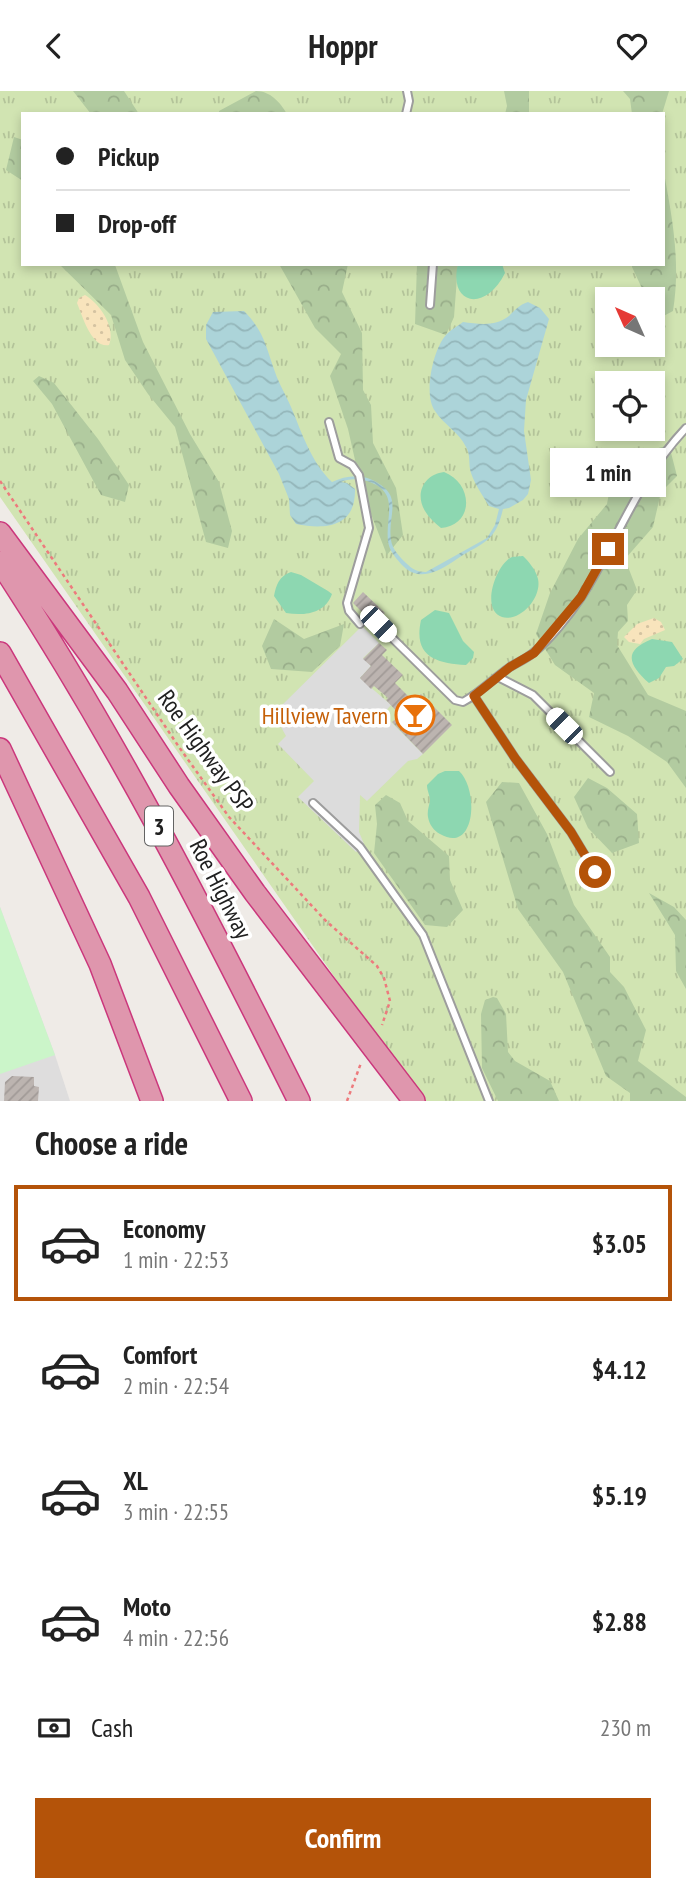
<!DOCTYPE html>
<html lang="en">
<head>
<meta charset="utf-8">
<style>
	:root { --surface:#fff; --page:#f6f6f6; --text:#222; --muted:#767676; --line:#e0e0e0; --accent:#b45309 }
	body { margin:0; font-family:"PT Sans Narrow",sans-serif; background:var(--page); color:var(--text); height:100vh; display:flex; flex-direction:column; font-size:26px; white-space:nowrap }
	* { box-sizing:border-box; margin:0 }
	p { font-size:23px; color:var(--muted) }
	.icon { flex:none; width:38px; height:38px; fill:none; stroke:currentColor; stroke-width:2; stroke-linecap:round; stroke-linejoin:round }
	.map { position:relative; height:1010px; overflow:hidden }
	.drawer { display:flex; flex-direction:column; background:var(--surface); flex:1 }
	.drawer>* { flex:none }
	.banner { position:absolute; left:21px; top:21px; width:644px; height:154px; border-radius:0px; box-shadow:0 4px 10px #0003; display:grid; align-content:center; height:154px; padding:0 35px; background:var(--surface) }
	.needle { width:46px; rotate:315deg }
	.tools { position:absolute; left:595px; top:196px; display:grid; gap:14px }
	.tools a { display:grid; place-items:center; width:70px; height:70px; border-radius:0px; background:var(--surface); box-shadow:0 4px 10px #0003; font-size:35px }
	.end { position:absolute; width:32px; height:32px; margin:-16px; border:9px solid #b45309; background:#fff; box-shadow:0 0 0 4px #fff }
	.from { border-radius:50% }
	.bubble { position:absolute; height:49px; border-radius:0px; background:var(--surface); box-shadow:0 4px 10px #0003; font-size:23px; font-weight:600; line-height:49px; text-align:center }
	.car { position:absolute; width:21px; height:42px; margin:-21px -10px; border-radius:9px; box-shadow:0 0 5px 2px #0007; background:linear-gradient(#fff 24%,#345 0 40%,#fff 0 76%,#345 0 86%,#fff 0) }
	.banner b { display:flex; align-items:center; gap:24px; height:66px; font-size:26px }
	.banner b+b { border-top:2px solid var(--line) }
	.banner i { width:18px; height:18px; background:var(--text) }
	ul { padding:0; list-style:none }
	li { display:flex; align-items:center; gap:21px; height:116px; margin:0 14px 10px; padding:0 21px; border:4px solid transparent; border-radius:0px }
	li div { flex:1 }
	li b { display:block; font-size:26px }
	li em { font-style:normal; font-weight:600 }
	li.current { border-color:var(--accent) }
	li>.icon { width:63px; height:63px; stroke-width:1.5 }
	h2 { padding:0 35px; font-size:32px; line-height:84px }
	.pay { display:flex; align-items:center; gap:18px; height:77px; padding:0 35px; font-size:26px }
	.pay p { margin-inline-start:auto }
	.action { display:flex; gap:14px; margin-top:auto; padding:14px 35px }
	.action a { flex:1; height:80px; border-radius:0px; background:var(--accent); color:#fff; font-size:28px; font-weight:600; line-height:80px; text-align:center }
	header { display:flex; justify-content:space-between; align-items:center; height:91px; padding:0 35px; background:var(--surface); font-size:32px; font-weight:600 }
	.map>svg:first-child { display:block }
</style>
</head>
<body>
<header><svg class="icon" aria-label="back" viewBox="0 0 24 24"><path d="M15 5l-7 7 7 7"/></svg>Hoppr<svg class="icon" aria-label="heart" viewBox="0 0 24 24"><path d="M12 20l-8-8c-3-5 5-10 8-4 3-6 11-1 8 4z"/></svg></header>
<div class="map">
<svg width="686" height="1010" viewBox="0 0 686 1010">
	<defs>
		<pattern id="grass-tufts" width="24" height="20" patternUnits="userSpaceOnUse" patternTransform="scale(1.75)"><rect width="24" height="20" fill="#d1e4b2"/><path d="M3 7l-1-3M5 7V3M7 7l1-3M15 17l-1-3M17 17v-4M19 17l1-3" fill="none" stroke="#b3c399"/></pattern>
		<pattern id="forest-crowns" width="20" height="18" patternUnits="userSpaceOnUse" patternTransform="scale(1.75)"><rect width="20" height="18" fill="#b2cba0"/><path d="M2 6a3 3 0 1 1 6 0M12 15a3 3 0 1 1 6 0" fill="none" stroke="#99ae8a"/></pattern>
		<pattern id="sand-dots" width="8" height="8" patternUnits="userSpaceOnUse" patternTransform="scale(1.75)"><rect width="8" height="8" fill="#f8e4bc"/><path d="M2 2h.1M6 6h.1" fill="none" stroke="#d4c3a1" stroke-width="1.8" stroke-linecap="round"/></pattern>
		<pattern id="water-waves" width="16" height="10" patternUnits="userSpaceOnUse" patternTransform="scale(1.75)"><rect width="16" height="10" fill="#acd4d9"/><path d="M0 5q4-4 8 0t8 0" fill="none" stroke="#94b6ba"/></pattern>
		<pattern id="building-hatch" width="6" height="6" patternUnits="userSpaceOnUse" patternTransform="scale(1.75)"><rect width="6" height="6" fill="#bcb4b0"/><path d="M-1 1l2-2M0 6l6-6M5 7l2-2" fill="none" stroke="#a19a97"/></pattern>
	</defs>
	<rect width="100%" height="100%" fill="#efebe7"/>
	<path fill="#dedddd" d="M 0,816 L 55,964 L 70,1010 L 0,1010 Z"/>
	<path fill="url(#grass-tufts)" fill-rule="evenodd" d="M 0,0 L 686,0 L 686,1010 L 421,1010 L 0,406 ZM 23,23 L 663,23 L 663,173 L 23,173 ZM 607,208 L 653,208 L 653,254 L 607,254 ZM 607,292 L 653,292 L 653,338 L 607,338 Z"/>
	<path fill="url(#forest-crowns)" d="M 73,0 L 124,0 L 139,23 L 91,23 Z
		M 256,0 C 270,0 280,11 287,23 L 219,23 L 219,20 Z
		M 504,0 L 529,0 L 529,23 L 505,23 L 507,15 Z
		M 623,0 L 669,0 L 662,23 L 632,23 L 630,8 Z
		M 14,46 L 23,49 L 23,90 L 6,79 Z
		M 663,77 C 672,125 681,171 673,220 L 656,229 L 653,221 L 653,208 L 647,208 L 632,176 L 632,173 L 663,173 Z
		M 59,173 L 115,174 L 143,251 L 190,343 L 219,391 L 232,440 L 228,457 L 206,451 L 175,336 L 148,303 L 125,269 L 111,224 Z
		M 279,173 L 348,173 L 342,201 L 362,242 L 363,299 L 371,314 L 373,352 L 396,397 L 403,444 L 387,464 L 362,400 L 348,338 L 330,285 L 341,263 L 315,237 Z
		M 417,173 L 458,173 L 454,226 L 446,244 L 415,233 Z
		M 39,285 L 54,292 L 98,348 L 129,394 L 125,411 L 101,404 L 52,313 L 33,290 Z
		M 669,354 L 677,385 L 661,401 L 653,436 L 625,468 L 637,499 L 627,514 L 628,530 L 618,541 L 617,554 L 648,604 L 686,620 L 686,697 L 667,671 L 628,645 L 589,626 L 594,602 L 555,574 L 536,543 L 550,502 L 578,448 L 607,413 L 613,380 L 648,360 Z
		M 274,528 L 304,548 L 344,533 L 340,555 L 312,581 L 271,578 L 262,555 Z
		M 588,687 L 607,697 L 637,723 L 639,752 L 612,762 L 588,737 L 574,706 Z
		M 502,691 L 519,692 L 547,743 L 574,814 L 610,866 L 610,881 L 624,896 L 646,939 L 638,970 L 686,1006 L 686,1010 L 630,1010 L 630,1002 L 606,985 L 563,881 L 518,818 L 486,711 Z
		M 386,704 L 400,712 L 408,730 L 449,765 L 450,789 L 463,819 L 447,836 L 425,834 L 374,762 L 377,733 L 375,714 Z
		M 649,802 L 674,816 L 686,829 L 686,898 L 676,880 L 675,844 Z
		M 493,906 L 497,907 L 506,923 L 508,961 L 515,970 L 550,990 L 559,1010 L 498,1010 L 482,977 L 481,923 L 485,909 Z"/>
	<path fill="url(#sand-dots)" d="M 85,204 C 100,213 116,236 109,254 C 91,257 83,226 77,212 L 79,207 Z
		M 654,527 L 661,531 L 665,539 L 644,548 L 640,553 L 629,551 L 624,546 L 637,533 Z"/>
	<path fill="#cbf5c9" d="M 0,816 L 55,964 L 0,983 Z"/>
	<path fill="#8dd7b1" d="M 458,173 L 502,173 L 505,182 C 486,221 448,215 458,173 Z
		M 444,381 C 473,392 475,434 441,437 C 435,432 429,427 425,420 C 414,402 425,383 444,381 Z
		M 523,465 C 529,471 536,479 538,488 C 542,506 521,531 502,526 C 480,519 496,473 512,466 C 514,466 521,465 523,465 Z
		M 291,481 L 301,484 L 328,500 L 332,503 C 325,523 304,525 286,522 L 274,505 C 276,494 279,485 291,481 Z
		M 435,519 L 449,522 L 463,550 L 474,561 L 473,567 L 466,574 C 436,572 413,566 421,529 Z
		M 652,548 L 672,551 L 683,568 L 674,575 L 666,576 L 659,587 L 649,592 C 629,574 622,560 652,548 Z
		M 445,680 L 459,680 C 479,698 476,764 440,743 C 434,740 429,733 428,726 C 427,720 429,715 430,710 C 430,704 427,700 427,694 L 438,683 Z"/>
	<path fill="#dcdcdc" d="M 362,535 L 379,552 L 363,567 L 371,575 L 360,587 L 391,614 L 383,623 L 423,663 L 417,668 L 408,670 L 367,710 L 360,704 L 359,741 L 364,753 L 356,761 L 298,706 L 314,690 L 278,653 L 286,645 L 281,636 L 285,630 L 276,620 Z"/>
	<path fill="url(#water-waves)" d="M 528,211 L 540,217 L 549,228 L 526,309 L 524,340 L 531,389 L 528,403 L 523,409 L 509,417 L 503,418 C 496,448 487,450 463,464 C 443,477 421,495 401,473 C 395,466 389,459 388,450 C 385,425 401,401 367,390 C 359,388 349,387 341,391 L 347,392 L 355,398 C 356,436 326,439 296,433 L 290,424 L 289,408 L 279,383 L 206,248 L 206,234 L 213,221 L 244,220 C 264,240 266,256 275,281 C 279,293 286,304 291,316 C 302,342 311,371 332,391 C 344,385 358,383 370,388 C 406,404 387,422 391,449 C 392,458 400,466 406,472 C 412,478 417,481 426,481 L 487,447 L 495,434 L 499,418 L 489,415 C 483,405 475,394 471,382 C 468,373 471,364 466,356 C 459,341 444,334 435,320 C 423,304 433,258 446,244 C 450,239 458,235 463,231 C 479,233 495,236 509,225 C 515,219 519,214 528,211 Z"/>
	<path fill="url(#building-hatch)" d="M 363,501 L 385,522 L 373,532 L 353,512 Z
		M 379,552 L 387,559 L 382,564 L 403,584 L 395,592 L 413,610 L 421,603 L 452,634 L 423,663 L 392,631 L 400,624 L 386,609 L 388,607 L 374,595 L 371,598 L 360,587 L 371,575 L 363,568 Z
		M 12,985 L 34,986 L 34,995 L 39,996 L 38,1010 L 4,1010 L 5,991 Z"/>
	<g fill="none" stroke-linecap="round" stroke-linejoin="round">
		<defs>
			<path id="lane" d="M 406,23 L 409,10 L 407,0
				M 430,214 L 433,173
				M 329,331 L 339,367 L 352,374 L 359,384 L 369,437 L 347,512 L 349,520 L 360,533
				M 378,533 L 455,609 L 463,611 C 481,601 494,587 510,576 C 518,571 526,568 533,562 C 550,549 570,523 582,505 C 619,447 637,389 686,337
				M 498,586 L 533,604 L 610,681
				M 474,605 L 515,667 L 571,741 L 595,781
				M 313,712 L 360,756 L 423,844 L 489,1010"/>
			<path id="highway" d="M 0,442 L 117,600 L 179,695 L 255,802 L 414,1010
				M 0,471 C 115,645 206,824 299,1010
				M 0,562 L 139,806 L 241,1010
				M 0,658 L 100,873 L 152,1010"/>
		</defs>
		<use href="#lane" stroke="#9d9d9d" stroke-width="10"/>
		<use href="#highway" stroke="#cb377c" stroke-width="24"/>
		<path stroke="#ed7a7d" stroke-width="2.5" stroke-dasharray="3.5 3.5" stroke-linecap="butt" d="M 0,390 L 179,656 L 229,726 L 326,830 L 377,875 L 384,887 L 390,910 L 382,934
			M 347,1010 L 361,972"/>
		<use href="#lane" stroke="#fff" stroke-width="6"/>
		<use href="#highway" stroke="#df96ad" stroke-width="21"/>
	</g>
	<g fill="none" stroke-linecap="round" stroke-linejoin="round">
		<path stroke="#b45309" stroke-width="9" d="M 595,781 L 571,741 L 515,667 L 474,605 L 510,576 L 534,562 L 581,506 L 608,458"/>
	</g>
	<defs>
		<symbol id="bar-ring" viewBox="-11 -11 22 22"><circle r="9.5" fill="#fff" stroke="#e8710a" stroke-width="1.5"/><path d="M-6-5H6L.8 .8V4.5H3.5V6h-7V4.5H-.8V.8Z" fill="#e8710a"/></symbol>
	</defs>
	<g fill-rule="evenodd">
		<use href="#bar-ring" x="393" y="602" width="44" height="44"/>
	</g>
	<g text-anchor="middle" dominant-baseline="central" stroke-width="7" stroke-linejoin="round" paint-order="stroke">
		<rect fill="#fff" stroke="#636363" stroke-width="2" x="145" y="715.5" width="28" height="39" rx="5"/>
		<g font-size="23" font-weight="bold" fill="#202020">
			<text x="159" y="735">3</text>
		</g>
		<g font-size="24" fill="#c56008" stroke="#fff" text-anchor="end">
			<text x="388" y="624">Hillview Tavern</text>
		</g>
		<g font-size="24" fill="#202020" stroke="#fff">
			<text transform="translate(206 660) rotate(54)">Roe Highway PSP</text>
			<text transform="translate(221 798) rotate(63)">Roe Highway</text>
		</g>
	</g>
</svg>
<div class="tools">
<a><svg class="needle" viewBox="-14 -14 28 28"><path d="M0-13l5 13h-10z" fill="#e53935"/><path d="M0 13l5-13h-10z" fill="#767676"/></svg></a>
<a><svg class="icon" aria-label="locate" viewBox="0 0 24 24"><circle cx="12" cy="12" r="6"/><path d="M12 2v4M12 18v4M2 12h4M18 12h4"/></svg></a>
</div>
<i class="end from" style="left:595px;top:781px"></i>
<i class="end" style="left:608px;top:458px"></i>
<div class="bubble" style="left:550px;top:357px;width:116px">1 min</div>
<i class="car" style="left:378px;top:533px;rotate:135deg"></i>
<i class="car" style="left:564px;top:635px;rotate:315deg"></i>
<div class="banner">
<b><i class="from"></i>Pickup</b>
<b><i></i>Drop-off</b>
</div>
</div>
<section class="drawer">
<h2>Choose a ride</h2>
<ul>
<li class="current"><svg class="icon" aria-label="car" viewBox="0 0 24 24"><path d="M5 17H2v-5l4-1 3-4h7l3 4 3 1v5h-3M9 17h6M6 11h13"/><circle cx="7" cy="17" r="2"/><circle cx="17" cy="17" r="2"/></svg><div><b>Economy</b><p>1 min · 22:53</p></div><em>$3.05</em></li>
<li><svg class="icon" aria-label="car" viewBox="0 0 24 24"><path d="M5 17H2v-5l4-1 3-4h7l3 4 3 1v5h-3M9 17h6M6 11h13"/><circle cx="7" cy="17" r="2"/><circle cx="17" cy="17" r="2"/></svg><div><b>Comfort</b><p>2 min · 22:54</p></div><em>$4.12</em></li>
<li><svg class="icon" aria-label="car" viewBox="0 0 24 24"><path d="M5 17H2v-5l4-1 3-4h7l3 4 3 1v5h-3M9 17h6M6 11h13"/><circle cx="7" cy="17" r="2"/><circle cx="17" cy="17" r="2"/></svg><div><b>XL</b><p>3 min · 22:55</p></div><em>$5.19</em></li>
<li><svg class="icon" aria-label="car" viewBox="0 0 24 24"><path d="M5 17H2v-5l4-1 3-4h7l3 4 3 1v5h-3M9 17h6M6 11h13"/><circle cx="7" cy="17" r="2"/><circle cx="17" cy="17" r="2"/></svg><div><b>Moto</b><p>4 min · 22:56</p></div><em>$2.88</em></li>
</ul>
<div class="pay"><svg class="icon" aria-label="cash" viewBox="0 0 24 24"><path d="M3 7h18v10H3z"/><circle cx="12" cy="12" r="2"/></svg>Cash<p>230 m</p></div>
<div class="action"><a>Confirm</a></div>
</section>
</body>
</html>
